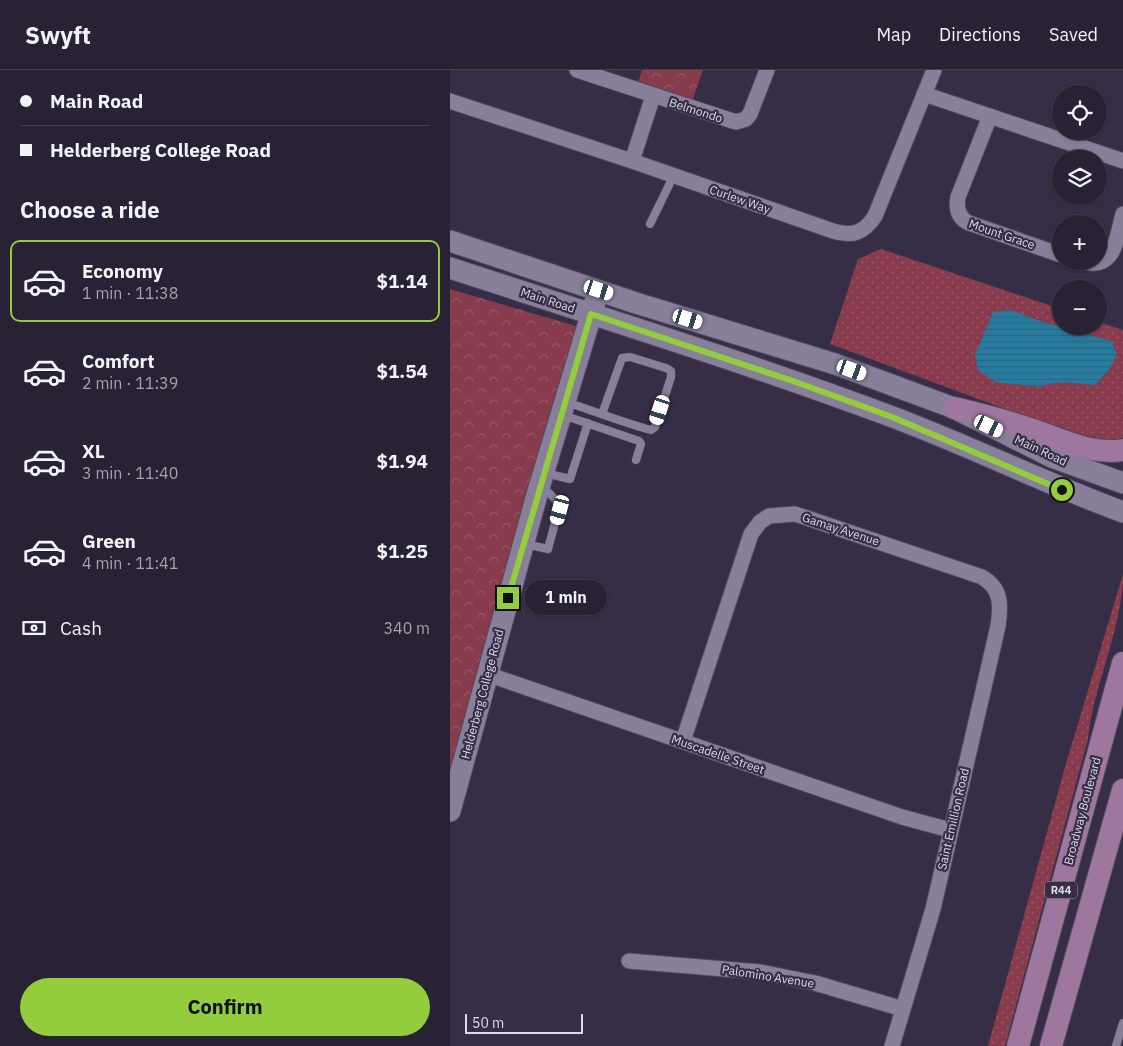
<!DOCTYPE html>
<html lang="en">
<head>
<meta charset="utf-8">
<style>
	:root { --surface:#282234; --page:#302a3c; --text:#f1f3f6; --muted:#a5a4ac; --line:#443f4f; --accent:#93cc3d }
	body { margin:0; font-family:"IBM Plex Sans",sans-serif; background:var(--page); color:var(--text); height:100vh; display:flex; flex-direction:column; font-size:19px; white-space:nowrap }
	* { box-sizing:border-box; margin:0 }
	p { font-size:16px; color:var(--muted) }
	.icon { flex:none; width:28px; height:28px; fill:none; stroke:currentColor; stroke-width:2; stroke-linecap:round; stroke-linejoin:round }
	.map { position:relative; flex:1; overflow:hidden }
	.details { display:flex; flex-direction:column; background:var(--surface); width:450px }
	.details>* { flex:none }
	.guide { display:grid; align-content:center; height:110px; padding:0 20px; background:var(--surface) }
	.fabs { position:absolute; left:602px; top:15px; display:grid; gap:10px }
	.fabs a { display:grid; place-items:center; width:55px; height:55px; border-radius:50%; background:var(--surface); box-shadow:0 1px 4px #0004,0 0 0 1px var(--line); font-size:25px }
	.scale { position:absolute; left:15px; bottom:12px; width:118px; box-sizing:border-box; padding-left:5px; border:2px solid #dedae9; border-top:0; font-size:14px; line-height:18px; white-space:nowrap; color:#dedae9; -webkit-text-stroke:4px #362e46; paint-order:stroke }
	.end { position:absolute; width:22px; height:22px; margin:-11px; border:6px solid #93cc3d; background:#111; box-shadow:0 0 0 2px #111 }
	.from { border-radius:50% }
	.bubble { position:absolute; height:35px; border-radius:18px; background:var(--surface); box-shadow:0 1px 4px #0004,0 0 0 1px var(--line); font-size:16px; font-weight:700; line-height:35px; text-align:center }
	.car { position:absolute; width:15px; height:30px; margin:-15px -8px; border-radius:6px; box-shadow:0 0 4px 1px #0007; background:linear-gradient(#fff 24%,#345 0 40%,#fff 0 76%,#345 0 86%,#fff 0) }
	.guide b { display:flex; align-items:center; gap:18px; height:48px; font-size:19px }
	.guide b+b { border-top:1px solid var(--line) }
	.guide i { width:12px; height:12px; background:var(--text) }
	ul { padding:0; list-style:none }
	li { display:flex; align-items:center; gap:15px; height:82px; margin:0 10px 8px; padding:0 10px; border:2px solid transparent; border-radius:10px }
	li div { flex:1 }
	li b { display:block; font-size:19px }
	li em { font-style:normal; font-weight:700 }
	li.on { border-color:var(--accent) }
	li>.icon { width:45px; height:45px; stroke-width:1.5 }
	h2 { padding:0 20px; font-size:22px; line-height:60px }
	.pay { display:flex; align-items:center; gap:12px; height:55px; padding:0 20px; font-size:19px }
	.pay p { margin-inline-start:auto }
	.cta { display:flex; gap:10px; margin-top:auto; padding:10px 20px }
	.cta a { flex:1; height:58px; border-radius:30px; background:var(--accent); color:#111; font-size:20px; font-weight:700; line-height:58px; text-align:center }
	header { display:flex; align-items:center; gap:30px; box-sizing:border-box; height:70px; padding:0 25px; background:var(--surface); border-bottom:1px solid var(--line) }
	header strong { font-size:24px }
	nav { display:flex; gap:28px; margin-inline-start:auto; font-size:18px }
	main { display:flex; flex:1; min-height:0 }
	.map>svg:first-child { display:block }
</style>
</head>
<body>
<header>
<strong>Swyft</strong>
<nav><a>Map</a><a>Directions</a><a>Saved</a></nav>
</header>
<main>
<section class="details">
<div class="guide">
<b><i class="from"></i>Main Road</b>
<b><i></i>Helderberg College Road</b>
</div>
<h2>Choose a ride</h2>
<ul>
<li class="on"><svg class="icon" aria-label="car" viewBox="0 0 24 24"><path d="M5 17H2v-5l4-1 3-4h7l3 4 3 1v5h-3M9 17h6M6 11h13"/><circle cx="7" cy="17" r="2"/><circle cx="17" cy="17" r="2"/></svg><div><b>Economy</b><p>1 min · 11:38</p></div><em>$1.14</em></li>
<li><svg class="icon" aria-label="car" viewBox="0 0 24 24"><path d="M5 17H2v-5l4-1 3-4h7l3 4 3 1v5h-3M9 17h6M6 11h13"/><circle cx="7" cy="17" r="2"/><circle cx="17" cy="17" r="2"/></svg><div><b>Comfort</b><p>2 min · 11:39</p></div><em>$1.54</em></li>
<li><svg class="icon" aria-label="car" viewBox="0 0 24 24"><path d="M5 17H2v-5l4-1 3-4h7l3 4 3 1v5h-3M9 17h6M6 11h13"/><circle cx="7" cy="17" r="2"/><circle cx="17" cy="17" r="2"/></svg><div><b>XL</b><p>3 min · 11:40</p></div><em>$1.94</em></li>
<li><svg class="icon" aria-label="car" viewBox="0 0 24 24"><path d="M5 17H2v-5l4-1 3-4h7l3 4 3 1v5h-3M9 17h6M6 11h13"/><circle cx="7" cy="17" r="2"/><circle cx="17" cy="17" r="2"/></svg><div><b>Green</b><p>4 min · 11:41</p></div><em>$1.25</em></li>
</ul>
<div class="pay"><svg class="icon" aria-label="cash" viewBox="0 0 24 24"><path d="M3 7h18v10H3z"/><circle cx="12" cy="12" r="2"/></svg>Cash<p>340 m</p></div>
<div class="cta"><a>Confirm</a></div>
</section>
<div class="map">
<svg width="673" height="976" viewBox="0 0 673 976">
	<defs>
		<pattern id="grass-dots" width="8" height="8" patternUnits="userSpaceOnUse" patternTransform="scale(1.25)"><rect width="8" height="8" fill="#883b4d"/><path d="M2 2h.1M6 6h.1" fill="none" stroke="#985767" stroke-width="1.8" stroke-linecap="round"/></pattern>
		<pattern id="park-crowns" width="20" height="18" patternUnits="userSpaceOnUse" patternTransform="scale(1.25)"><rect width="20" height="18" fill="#883b4d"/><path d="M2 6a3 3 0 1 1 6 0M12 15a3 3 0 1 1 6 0" fill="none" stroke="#985767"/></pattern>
		<pattern id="water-rules" width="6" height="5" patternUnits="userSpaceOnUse" patternTransform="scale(1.25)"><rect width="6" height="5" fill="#257ba0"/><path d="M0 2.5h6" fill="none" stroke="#31647c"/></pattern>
	</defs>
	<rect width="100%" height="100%" fill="#362e46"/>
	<path fill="url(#grass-dots)" d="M 431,179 L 611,239 L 611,256 L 649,256 L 649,252 L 673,260 L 673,368 L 651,371 L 631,367 L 380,274 L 408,189 Z
		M 673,504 C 673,557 644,613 638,669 L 555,976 L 538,976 L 615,697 Z"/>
	<path fill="url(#park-crowns)" d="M 192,0 L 253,0 L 241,34 L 187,16 Z
		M 0,219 L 136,259 L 0,701 Z"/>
	<path fill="url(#water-rules)" d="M 561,240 L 590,251 L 661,271 L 667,284 L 659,300 L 645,315 C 628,314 606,309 590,317 L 545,312 L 528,300 L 525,285 L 543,242 Z"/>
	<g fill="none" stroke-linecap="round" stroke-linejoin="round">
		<defs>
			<path id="lane" d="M 200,154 L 224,105
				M 116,332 C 144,341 172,352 201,360 L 205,357 L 221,307 L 221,301 L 216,298 L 180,287 L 172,288 L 152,344
				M 113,345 L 189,371 L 191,374 L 186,390
				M 95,403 L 120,409 L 138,353
				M 75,474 L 98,479 L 109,438 L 106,430 L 91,415
				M 666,976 L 673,953"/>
			<path id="street" d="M 127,0 L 286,52 L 296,49 L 300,44 L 317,0
				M 474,24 L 673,91
				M 0,31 L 182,91 L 383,161 C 402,167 414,163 425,146 L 484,0
				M 540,46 L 508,127 C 506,138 508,148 519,153 L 611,185
				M 182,91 L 203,26
				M 631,191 C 666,202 666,168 673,144
				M 37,604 L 452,747 L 500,760
				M 233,671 L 301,464 L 310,452 L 319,446 L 345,444 L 532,507 C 552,519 551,535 548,556 L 483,839 L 442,976
				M 179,891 L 310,902 L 365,913 L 453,939"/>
			<path id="secondary" d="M 0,171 L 186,233 L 385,294 L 504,338 L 604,388 L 673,413
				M 0,198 C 147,246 295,292 440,346 C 518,375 594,413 673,442
				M 0,741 L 88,421 L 145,232"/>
			<path id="primary" d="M 504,338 C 530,344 557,351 583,360 C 613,370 641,385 673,380
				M 568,976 L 673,593
				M 601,976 L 673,720"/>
		</defs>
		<use href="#lane" stroke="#50495d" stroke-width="9"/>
		<use href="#street" stroke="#50495d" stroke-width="17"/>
		<use href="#secondary" stroke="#50495d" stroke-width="23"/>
		<use href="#primary" stroke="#50495d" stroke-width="24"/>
		<use href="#lane" stroke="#887f9b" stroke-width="8"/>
		<use href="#street" stroke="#887f9b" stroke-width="15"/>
		<use href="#secondary" stroke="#887f9b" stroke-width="21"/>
		<use href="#primary" stroke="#9e779f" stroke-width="22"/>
	</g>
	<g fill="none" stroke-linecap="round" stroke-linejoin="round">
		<path stroke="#93cc3d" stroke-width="6" d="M 58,528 L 141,244 L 343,311 L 442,347 L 612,420"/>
	</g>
	<g text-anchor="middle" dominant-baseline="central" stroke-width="4.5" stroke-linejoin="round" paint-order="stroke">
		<rect fill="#362e46" stroke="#aca6b8" stroke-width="1" x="595" y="811.5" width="32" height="17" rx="4"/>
		<g font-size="11" font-weight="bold" fill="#dedae9">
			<text x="611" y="820">R44</text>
		</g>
		<g font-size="12" fill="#dedae9" stroke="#362e46">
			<text transform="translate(246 40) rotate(18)">Belmondo</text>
			<text transform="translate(290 129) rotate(19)">Curlew Way</text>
			<text transform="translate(552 164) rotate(19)">Mount Grace</text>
			<text transform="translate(98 230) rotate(18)">Main Road</text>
			<text transform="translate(591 380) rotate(25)">Main Road</text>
			<text transform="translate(391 459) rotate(18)">Gamay Avenue</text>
			<text transform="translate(32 624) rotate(-75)">Helderberg College Road</text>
			<text transform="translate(268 684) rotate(19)">Muscadelle Street</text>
			<text transform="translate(632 741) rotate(-75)">Broadway Boulevard</text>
			<text transform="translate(503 749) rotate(-77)">Saint Emillion Road</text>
			<text transform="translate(318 906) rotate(9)">Palomino Avenue</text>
		</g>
	</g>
</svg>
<div class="fabs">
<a><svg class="icon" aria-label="locate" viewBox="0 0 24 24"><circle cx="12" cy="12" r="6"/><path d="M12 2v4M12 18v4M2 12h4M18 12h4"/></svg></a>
<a><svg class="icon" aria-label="layers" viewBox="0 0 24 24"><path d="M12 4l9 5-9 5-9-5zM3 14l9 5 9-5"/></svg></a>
<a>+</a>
<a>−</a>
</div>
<div class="scale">50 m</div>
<i class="end from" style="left:612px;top:420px"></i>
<i class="end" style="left:58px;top:528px"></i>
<div class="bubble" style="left:75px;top:510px;width:82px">1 min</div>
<i class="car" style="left:149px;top:220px;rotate:108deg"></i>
<i class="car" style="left:238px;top:249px;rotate:107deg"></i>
<i class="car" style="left:402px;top:300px;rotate:110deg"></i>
<i class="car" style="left:210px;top:340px;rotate:198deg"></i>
<i class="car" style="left:539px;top:356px;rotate:116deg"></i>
<i class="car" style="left:110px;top:440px;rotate:195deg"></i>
</div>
</main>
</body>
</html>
